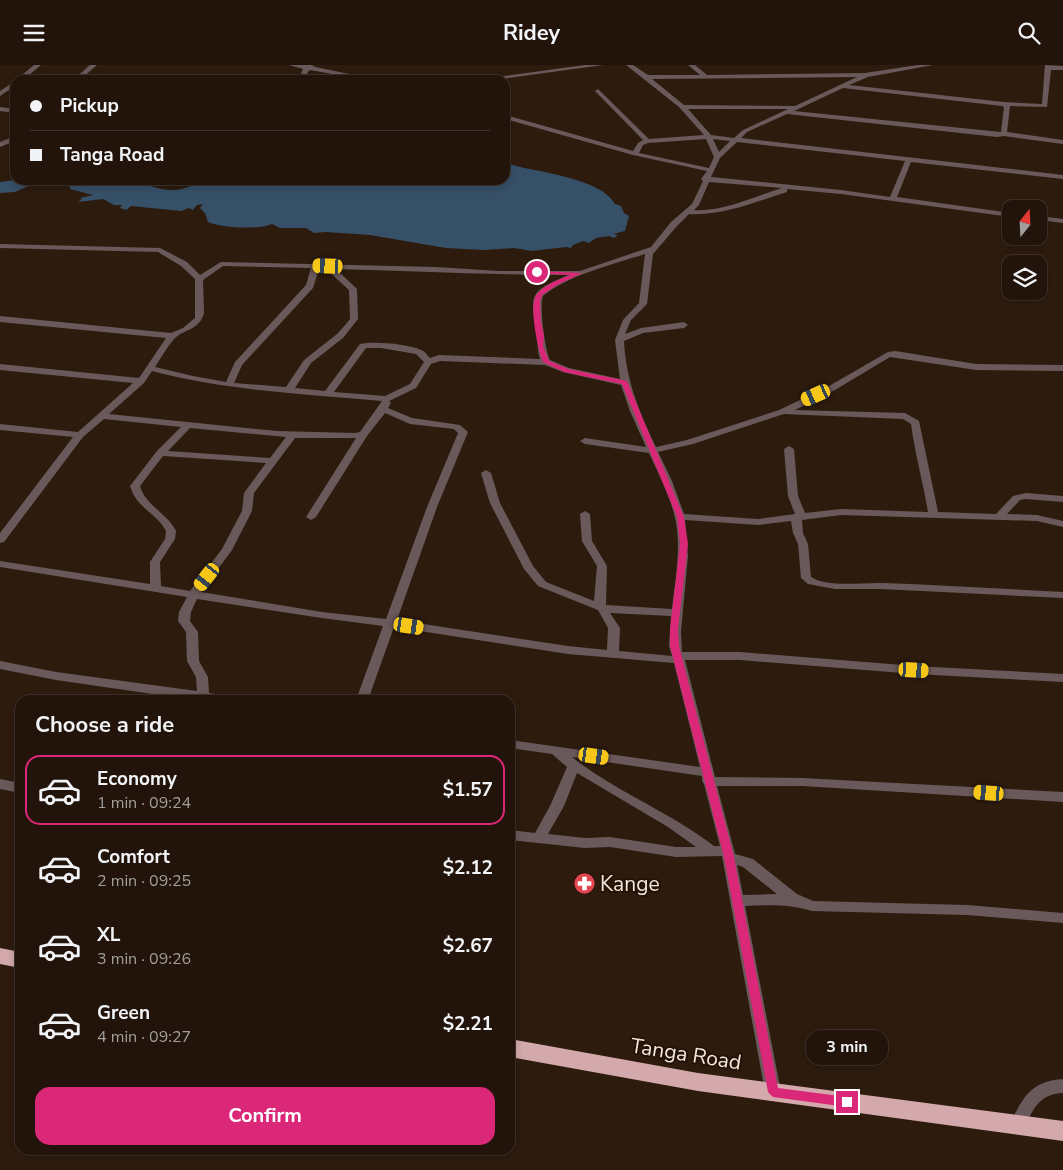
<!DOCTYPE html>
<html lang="en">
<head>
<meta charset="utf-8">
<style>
	:root { --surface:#22140a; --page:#2e2118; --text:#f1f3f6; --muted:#a29e9c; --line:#3f332b; --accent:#db2777 }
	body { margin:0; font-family:"Nunito Sans",sans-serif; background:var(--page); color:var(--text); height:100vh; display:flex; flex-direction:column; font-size:19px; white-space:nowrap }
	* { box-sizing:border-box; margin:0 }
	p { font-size:16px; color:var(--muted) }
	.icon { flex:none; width:28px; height:28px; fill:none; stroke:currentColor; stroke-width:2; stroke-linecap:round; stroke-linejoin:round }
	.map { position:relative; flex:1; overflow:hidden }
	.sheet { position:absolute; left:15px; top:630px; width:500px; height:460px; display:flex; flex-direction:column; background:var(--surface); border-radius:15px; box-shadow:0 2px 8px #0003,0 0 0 1px var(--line) }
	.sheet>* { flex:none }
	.top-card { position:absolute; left:10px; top:10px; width:500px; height:110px; border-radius:15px; box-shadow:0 2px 8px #0003,0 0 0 1px var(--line); display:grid; align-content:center; height:110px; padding:0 20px; background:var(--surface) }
	.needle { width:32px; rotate:18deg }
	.controls { position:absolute; left:1002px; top:135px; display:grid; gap:10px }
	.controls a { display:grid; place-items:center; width:45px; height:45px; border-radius:10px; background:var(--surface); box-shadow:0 2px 8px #0003,0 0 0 1px var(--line); font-size:25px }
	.end { position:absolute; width:22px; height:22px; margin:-11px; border:6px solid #db2777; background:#fff; box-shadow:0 0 0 2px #fff }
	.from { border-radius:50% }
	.bubble { position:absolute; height:35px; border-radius:15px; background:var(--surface); box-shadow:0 2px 8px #0003,0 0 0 1px var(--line); font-size:16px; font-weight:700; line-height:35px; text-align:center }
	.car { position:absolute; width:15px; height:30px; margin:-15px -8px; border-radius:6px; box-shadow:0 0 4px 1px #0007; background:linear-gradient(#f5c518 24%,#345 0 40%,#f5c518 0 76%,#345 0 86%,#f5c518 0) }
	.top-card b { display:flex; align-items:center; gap:18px; height:48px; font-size:19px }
	.top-card b+b { border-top:1px solid var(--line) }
	.top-card i { width:12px; height:12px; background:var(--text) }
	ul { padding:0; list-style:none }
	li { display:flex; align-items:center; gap:15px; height:70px; margin:0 10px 8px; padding:0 10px; border:2px solid transparent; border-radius:15px }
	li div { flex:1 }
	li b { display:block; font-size:19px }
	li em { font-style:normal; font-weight:700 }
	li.selected { border-color:var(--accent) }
	li>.icon { width:45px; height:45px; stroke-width:1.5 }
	h2 { padding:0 20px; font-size:22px; line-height:60px }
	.button { display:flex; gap:10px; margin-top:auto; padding:10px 20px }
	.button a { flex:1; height:58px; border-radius:15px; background:var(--accent); color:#fff; font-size:20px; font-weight:700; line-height:58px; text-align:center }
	header { display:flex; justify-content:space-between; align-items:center; height:65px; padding:0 20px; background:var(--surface); font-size:22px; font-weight:700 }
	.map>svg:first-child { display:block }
</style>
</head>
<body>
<header><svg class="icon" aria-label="menu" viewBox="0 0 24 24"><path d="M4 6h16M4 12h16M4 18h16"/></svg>Ridey<svg class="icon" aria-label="search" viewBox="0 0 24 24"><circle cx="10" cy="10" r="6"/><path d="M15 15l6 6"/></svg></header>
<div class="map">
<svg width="1063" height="1105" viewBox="0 0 1063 1105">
	<rect width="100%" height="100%" fill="#2d1b0e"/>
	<path fill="#365068" d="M 506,98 C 533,107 601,112 615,139 L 621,141 L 624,148 L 629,151 L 625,166 L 613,169 L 618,170 L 614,173 L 609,171 L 596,173 L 589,178 L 583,176 L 573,180 L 571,183 L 566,182 L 532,186 L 514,183 L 484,185 L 446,183 L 370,170 L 326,167 L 314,168 L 306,163 L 280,163 L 272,159 C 259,165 221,163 208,157 L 205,148 L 200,143 L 203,139 L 197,140 L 193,145 L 189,143 L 181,146 L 131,141 L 126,145 L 120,143 L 122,140 L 114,140 L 103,134 L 78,137 L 82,134 L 80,133 L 93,130 L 70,124 L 70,120 L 35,118 L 15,127 L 0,128 L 0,117 L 15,115 L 128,115 C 144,117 158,126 174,125 C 185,125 199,117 212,115 L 505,115 Z"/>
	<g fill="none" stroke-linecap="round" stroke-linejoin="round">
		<path fill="#6a595a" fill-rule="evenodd" d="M 34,0 L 41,0 L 23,15 L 16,15 Z
			M 90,0 L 97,0 L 80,15 L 73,15 Z
			M 289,0 L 312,0 L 315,2 L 379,15 L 366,15 L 310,5 L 307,8 L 313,15 L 307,15 L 301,8 L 303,4 Z
			M 585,0 L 603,0 L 494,15 L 476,15 Z
			M 626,0 L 633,0 L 648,10 L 700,10 L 688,0 L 695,0 L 707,10 L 865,8 L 918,0 L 933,0 L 868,12 L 849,20 L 1004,37 L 1042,39 L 1045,0 L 1063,1 L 1063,5 L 1051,5 L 1047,42 L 1010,41 L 1007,67 L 1063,75 L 1063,79 L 1004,71 L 997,72 L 787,49 L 747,67 L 741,73 L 1063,110 L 1063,114 L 911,97 L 897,132 L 1011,148 L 1011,152 L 841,129 L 787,124 L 787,127 C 755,137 723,151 689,149 L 677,161 L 653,189 L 647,239 L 631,255 L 625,269 L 641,263 L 684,257 L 688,260 L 684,263 L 643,268 L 624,276 C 626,315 639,347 656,382 L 687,375 L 779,345 L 829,321 L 888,287 L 895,286 L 976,299 L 1063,300 L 1063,306 L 976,305 L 890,292 L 835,325 L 795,345 L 905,348 L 919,356 L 938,447 L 996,449 L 1013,431 L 1026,428 L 1063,431 L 1063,437 L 1026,434 L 1020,435 L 1007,449 L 1037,450 L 1063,456 L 1063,462 L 1037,456 L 841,450 L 802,455 L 803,468 L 808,479 L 811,512 C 828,523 863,517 883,518 C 943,520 1003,524 1063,527 L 1063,533 L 881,524 L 835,524 L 808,519 L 801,513 L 798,479 L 793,468 L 791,456 L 758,460 L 685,455 L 688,491 L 681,566 L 682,587 L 740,587 L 915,601 L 1063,609 L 1063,617 L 915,609 L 740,595 L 685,595 L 715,712 L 802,713 L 1063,727 L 1063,737 L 802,721 L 717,721 L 735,789 L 753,794 L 797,829 L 813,836 L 967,840 L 1063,848 L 1063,858 L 967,850 L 812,846 C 790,839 769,840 745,841 L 781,1027 L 779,1032 L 773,1034 L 767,1032 L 765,1027 L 722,791 L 676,792 L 610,782 L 585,783 L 510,775 L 510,765 L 535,768 L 550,741 L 567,702 L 552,689 L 510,683 L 510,675 L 700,702 L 674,598 L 568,589 L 394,562 L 368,635 L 356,635 L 383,561 L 322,553 L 197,534 L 191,547 L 190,556 L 198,567 L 199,596 L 208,612 L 209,628 L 230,632 L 232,635 L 194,635 L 56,615 L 0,604 L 0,596 L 56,607 L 197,626 L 196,612 L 187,596 L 186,567 L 178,556 L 179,547 L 187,532 L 0,502 L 0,496 L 150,519 L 150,497 L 165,474 L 166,466 C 157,448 137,444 130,421 L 157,386 L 181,362 L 104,354 L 83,372 L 4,477 L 0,478 L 0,468 L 73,372 L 0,365 L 0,359 L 78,367 L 133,318 L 0,305 L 0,299 L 139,313 L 166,273 L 0,257 L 0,251 L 171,268 L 183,263 L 195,253 L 195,214 L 181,201 L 158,187 L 0,183 L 0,179 L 160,183 L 187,197 L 200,210 L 221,197 L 436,202 L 498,206 L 580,206 L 651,182 L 671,157 L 692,139 L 703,116 L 701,114 L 707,106 L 633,90 L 505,54 L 505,50 L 633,86 L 638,78 L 643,75 L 596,27 L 595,26 L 598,24 L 649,74 L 704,70 L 679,42 ZM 857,12 L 795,41 L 684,40 L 652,14 ZM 843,23 L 1002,41 L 1004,42 L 1001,67 L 794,46 ZM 688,44 L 788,44 L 743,65 L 734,73 L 711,70 ZM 706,74 L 714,92 L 709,103 L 639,88 L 643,80 L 648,78 ZM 713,74 L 730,76 L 719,87 ZM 737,77 L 905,96 L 890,132 L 841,125 L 711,112 L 720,93 ZM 709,117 L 782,123 C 753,132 723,147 694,145 L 699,140 ZM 645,189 L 639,238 L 623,255 L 615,275 L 620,314 L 569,303 L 550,295 C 545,285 539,241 543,231 C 568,210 614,199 645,189 ZM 223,201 L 311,203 L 306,220 L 235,297 L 226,317 L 193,311 L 155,302 C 161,293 167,282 174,274 C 184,264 200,265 204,248 L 203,215 ZM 319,204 L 326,204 L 349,225 L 350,254 L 346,259 L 337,269 L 304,295 L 286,322 L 234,318 L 242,300 L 313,223 ZM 336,204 C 413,206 490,210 568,210 C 530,227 530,227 536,267 C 538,276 537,285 540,294 L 439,290 L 430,293 C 427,290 425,286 421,285 C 408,279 374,276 360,279 L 325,326 L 295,323 L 311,298 L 343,273 L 358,254 L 357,224 ZM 366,283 L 381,283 L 416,289 L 424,297 L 410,319 L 385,331 L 334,327 ZM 440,296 L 545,300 L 563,307 L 621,320 L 630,346 L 646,382 L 585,373 L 580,376 L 585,379 L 649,388 C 660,412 674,438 677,464 C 680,491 675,518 672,544 L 606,540 L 607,501 L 592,476 L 590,449 L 585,446 L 580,449 L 582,476 L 597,501 L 594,536 L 546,517 L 533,501 L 500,438 L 491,408 L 486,405 L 481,408 L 490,438 L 524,504 L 538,521 L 598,545 L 608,563 L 607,585 L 568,581 L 397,555 L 437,442 L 468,367 L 460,360 L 412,353 L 388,343 L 391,338 L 389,336 L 416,323 L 431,299 ZM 152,306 C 228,326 305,329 382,336 L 360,367 L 355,368 L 277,366 L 109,349 L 144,318 ZM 385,348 L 410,359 L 454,364 L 458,368 L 427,442 L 386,554 L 322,547 L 201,527 L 232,485 L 252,446 L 254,428 L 295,373 L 356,373 L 306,452 L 311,455 L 316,452 L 367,371 ZM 784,349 L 903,354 L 911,359 C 915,389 923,417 928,447 L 841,444 L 805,448 L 798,431 L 794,384 L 789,381 L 784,384 L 788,431 L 795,449 L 758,454 L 684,449 L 672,416 L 658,387 L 693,379 ZM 190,363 L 286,372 L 270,393 L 168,386 ZM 163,391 L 266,398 L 244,428 L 242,446 L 222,484 L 190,526 L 161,521 L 160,497 L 175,474 L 176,466 C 167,448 146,441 140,421 ZM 610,548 L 671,551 L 669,581 L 672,591 L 619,586 L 620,563 ZM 572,692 L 702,711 L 702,716 L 704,719 L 720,781 L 714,781 C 670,747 616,727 572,692 ZM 577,708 L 668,762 L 696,782 L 676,782 L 610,772 L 585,773 L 548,769 L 564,741 ZM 737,800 L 743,802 L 777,829 L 743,830 Z
			M 15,16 L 15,21 L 0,31 L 0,26 Z
			M 0,42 L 15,44 L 15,48 L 0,46 Z
			M 15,71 L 15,76 L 0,82 L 0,77 Z
			M 1039,151 L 1063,154 L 1063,158 L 1039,155 Z
			M 0,714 L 20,718 L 20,728 L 0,724 Z
			M 1063,1014 L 1063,1028 C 1039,1029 1033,1044 1024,1064 L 1018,1066 L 1012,1064 L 1010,1059 C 1023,1032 1031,1016 1063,1014 Z"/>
		<path fill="#d3a9ab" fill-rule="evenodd" d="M 0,883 L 20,887 L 20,903 L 0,899 Z
			M 510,974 L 698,1008 L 1063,1056 L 1063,1076 L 698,1026 L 510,992 Z"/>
	</g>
	<path fill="#db2777" d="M 535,206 L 582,208 L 557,220 L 542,230 L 540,236 L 541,257 L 544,271 L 543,281 L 549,296 L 568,304 L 627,316 L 684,452 L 688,479 L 678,564 L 679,581 L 734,792 L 778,1023 L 847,1032 L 851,1034 L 851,1041 L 847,1042 L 773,1032 L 768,1027 L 724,792 L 670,581 L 670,564 L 680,479 L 677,452 L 622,319 L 564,307 L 543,297 C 538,285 528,240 537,229 C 545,219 560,214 571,210 L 537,208 Z"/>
	<defs>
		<symbol id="pharmacy-disc" viewBox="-11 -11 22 22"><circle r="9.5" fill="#e0444e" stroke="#231205"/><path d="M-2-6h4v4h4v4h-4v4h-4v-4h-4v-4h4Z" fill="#fff"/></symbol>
	</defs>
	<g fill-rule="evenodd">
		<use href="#pharmacy-disc" x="572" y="806" width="25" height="25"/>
	</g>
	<g text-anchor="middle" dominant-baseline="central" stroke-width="4" stroke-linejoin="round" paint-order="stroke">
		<g font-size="21" fill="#f4e7de" stroke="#231205" text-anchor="start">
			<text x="600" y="819">Kange</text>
		</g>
		<g font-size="21" fill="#f4e7de" stroke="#231205">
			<text transform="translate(686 989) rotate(9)">Tanga Road</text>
		</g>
	</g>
</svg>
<div class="controls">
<a><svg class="needle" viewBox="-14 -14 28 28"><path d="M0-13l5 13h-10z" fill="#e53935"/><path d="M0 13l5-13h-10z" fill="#a29e9c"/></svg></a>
<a><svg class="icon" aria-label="layers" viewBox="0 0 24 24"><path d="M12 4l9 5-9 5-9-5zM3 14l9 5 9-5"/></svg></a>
</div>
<i class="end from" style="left:537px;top:207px"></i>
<i class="end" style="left:847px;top:1037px"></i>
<div class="bubble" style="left:806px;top:965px;width:82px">3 min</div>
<i class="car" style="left:328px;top:201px;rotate:272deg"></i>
<i class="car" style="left:816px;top:330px;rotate:246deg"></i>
<i class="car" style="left:207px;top:512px;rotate:218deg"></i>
<i class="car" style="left:409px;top:561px;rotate:99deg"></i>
<i class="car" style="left:914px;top:605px;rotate:93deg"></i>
<i class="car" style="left:594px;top:691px;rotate:98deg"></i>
<i class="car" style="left:989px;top:728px;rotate:274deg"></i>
<div class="top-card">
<b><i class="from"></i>Pickup</b>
<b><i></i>Tanga Road</b>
</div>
<section class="sheet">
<h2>Choose a ride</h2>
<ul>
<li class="selected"><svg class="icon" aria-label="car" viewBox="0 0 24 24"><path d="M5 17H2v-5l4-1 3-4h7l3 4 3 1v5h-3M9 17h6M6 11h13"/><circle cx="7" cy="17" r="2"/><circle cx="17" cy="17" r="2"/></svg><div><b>Economy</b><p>1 min · 09:24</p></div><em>$1.57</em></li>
<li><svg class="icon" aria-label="car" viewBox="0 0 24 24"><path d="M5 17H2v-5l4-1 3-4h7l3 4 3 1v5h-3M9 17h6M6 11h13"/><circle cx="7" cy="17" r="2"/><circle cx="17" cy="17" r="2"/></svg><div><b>Comfort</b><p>2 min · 09:25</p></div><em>$2.12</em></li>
<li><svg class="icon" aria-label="car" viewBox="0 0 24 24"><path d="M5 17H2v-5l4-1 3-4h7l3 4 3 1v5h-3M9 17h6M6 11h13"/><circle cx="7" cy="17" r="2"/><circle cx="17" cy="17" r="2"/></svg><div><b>XL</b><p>3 min · 09:26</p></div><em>$2.67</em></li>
<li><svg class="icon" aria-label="car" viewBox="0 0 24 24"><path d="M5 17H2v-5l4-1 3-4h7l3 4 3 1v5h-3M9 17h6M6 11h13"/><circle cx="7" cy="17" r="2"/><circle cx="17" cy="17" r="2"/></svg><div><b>Green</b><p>4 min · 09:27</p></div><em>$2.21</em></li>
</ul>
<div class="button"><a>Confirm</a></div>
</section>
</div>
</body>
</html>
